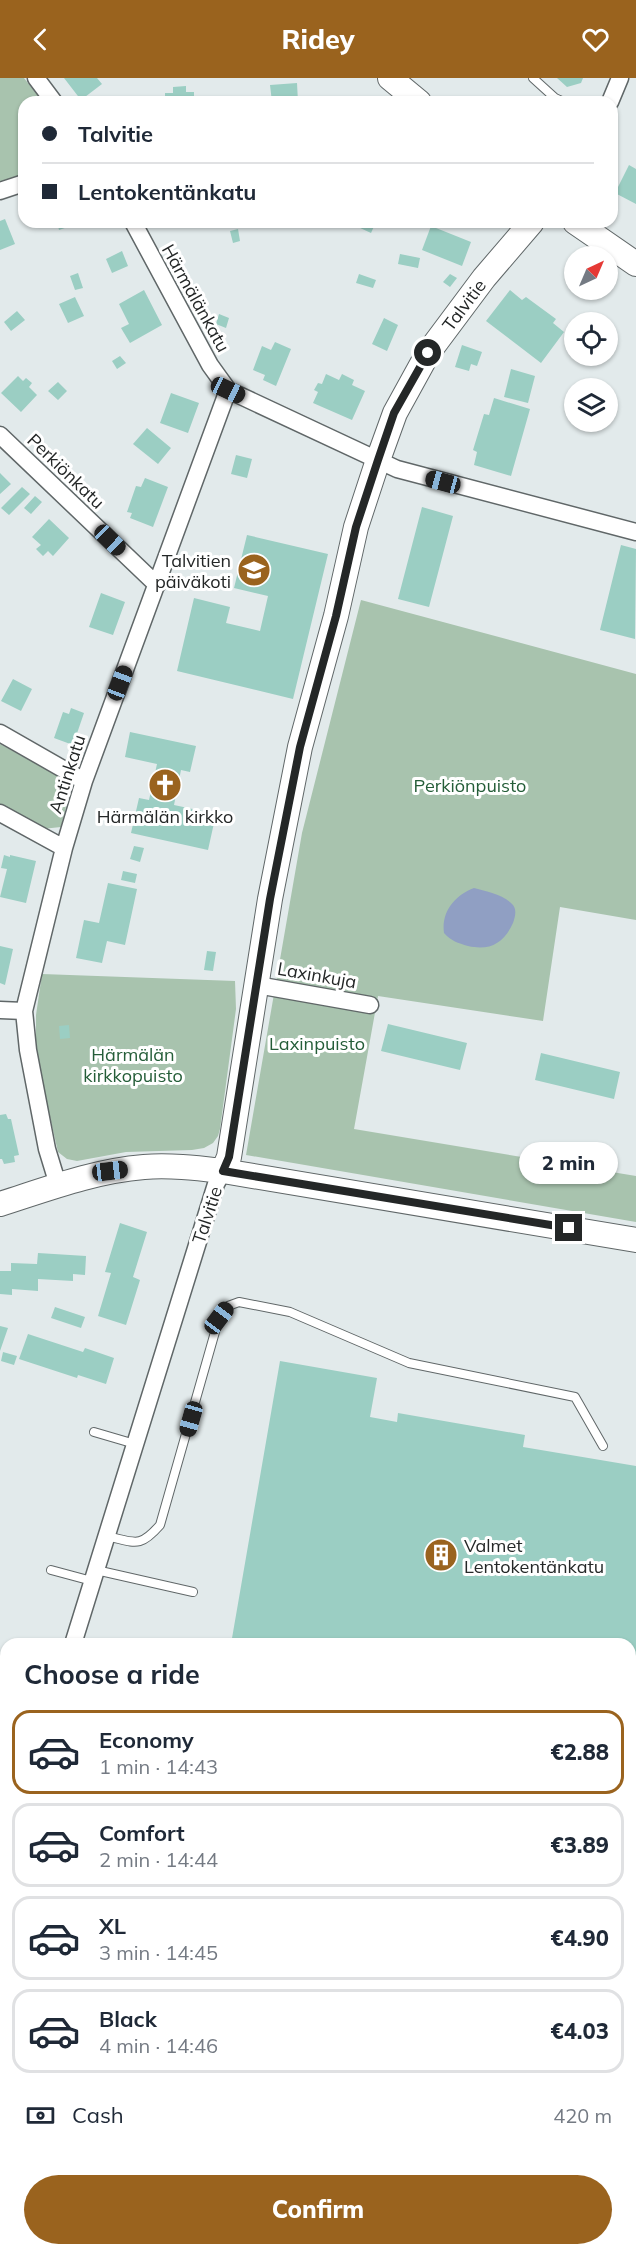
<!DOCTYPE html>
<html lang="en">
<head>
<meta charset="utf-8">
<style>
	:root { --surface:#fff; --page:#f2f2f3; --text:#1f2937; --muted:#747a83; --line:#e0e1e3; --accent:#9a631e }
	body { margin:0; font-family:Mulish,sans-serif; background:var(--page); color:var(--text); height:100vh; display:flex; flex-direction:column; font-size:22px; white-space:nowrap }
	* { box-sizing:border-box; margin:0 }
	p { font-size:20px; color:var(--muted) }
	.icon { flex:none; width:33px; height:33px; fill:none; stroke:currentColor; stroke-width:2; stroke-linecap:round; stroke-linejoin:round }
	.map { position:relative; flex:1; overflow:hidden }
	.details { position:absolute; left:0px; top:1560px; width:636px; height:618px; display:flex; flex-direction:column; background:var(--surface); border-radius:18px 18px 0 0; box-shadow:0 2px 4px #0004 }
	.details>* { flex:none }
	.guide { position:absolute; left:18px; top:18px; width:600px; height:132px; border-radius:18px; box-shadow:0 2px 4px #0004; display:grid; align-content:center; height:132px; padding:0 24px; background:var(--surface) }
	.needle { width:39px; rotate:44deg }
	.buttons { position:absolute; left:564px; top:168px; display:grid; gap:12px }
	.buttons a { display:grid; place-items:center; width:54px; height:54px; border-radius:50%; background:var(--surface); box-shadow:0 2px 4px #0004; font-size:30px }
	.end { position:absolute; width:27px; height:27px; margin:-14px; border:8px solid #242727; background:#fff; box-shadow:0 0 0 3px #fff }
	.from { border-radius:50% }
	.bubble { position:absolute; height:42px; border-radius:21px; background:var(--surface); box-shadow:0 2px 4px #0004; font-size:20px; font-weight:800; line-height:42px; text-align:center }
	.car { position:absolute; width:18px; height:36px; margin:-18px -9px; border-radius:8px; box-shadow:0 0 4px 2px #0007; background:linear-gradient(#222 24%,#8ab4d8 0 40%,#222 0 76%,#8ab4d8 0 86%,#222 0) }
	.guide b { display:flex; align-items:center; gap:21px; height:57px; font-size:22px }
	.guide b+b { border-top:2px solid var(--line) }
	.guide i { width:15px; height:15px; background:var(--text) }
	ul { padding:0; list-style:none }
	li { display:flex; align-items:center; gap:18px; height:84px; margin:0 12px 9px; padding:0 12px; border:3px solid var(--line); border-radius:18px }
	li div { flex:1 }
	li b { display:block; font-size:22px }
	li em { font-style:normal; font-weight:800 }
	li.active { border-color:var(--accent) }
	li>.icon { width:54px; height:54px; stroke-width:1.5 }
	h2 { padding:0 24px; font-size:27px; line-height:72px }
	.pay { display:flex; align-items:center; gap:15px; height:66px; padding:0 24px; font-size:22px }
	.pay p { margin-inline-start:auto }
	.primary-button { display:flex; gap:12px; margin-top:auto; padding:12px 24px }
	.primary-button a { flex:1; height:69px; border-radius:36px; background:var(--accent); color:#fff; font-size:24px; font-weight:800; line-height:69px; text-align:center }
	header { display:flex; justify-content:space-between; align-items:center; height:78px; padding:0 24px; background:var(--accent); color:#fff; font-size:27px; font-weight:800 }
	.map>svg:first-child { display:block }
</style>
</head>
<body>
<header><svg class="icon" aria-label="back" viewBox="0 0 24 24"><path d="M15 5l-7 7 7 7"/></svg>Ridey<svg class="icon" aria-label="heart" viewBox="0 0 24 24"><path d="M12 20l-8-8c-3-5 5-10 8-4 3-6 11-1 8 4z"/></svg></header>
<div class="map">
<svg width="636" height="2178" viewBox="0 0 636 2178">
	<rect width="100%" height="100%" fill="#e2eaeb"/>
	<path fill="#a8c3ae" d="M 0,0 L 24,0 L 43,24 L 24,24 L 24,96 L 0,105 Z
		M 361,522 L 636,596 L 636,842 L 560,829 L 543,943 L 378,918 L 354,1051 L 636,1098 L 636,1144 L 246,1077 L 302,755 Z
		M 0,666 L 64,701 L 70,712 L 61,749 L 42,751 L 0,728 Z
		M 42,896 L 235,903 L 236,931 L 220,1051 L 218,1058 L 213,1065 L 204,1070 L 192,1072 L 126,1074 L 77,1083 L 67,1081 L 58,1074 L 36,978 L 36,937 Z"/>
	<path fill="#909fc3" d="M 474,810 C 485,813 505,817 513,827 C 517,832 515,839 513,845 C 504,865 490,873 468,868 C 458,865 451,863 444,855 C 441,834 455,817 474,810 Z"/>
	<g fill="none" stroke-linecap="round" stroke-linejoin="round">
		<path stroke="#909fc3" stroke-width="6" d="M 577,2172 L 594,2178
			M 443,2178 L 468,2172
			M 608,2178 L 628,2172"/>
	</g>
	<path fill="#9bcec3" d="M 64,0 L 97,0 L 102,6 L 81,22 Z
		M 557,0 L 583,0 L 581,5 L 567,9 Z
		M 297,5 L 298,24 L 272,24 L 270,7 Z
		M 186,8 L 186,14 L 194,14 L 194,24 L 165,24 L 165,15 L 173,15 L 173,9 Z
		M 629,87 L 636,91 L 636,126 L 615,115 Z
		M 5,141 L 15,166 L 0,172 L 0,143 Z
		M 57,144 L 82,144 L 59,152 Z
		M 360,144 L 376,144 L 371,155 L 358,149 Z
		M 431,148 L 471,164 L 462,188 L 422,172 Z
		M 238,151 L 240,163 L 233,165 L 230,153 Z
		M 122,173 L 128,188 L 112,195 L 106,181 Z
		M 400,176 L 420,180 L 418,190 L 398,186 Z
		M 78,195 L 83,210 L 75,212 L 70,198 Z
		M 359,196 L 376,202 L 373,210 L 356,205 Z
		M 450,196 L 457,200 L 450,209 L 443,204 Z
		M 144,212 L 162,247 L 130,265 L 121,250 L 129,246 L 119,226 Z
		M 510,212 L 522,222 L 526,219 L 556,241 L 553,245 L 564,254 L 541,285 L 486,243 Z
		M 75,219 L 84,238 L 68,245 L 59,226 Z
		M 17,233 L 25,242 L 11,253 L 4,244 Z
		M 219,236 L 229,240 L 226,250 L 216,246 Z
		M 384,240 L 398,247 L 387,273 L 372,266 Z
		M 275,264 L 291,271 L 276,308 L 263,302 L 265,297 L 253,292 L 262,268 L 271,272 Z
		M 462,267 L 482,274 L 477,288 L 471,286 L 469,293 L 455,289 Z
		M 120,278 L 126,285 L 117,291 L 112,283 Z
		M 511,291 L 535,298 L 528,325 L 504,319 Z
		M 326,296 L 339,302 L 342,296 L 354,302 L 352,307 L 365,313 L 352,342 L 313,325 L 318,314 L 314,312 L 318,305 L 322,306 Z
		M 18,298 L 23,303 L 26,300 L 32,305 L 29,309 L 37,317 L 21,334 L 1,315 Z
		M 58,304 L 67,313 L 58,322 L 48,313 Z
		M 171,315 L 199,325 L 188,355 L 160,345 Z
		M 494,320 L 530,331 L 511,398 L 474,387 L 477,374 L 473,372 L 484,336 L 489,337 Z
		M 147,350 L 171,370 L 158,386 L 133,366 Z
		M 236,377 L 252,381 L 247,400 L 231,396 Z
		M 0,395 L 11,406 L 0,416 Z
		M 145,400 L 168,409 L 153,449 L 130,440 L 132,435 L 127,434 L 136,408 L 141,409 Z
		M 22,409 L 30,416 L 9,437 L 1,430 Z
		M 35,418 L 42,424 L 31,436 L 24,430 Z
		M 422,429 L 453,438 L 429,529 L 398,521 Z
		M 49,441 L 69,460 L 53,478 L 48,473 L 43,478 L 36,471 L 41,467 L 32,459 Z
		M 247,457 L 328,476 L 293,621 L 177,593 L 194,520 L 230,529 L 226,545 L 260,553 L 268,518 L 234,510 Z
		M 621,467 L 636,471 L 635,561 L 600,552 Z
		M 101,515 L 125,524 L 113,557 L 89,549 Z
		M 13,601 L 32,611 L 21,633 L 1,623 Z
		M 71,630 L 84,635 L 73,667 L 54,660 L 63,634 L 69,636 Z
		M 130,654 L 196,668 L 190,694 L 181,692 L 174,727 L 216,736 L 208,772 L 131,755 L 139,720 L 149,722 L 157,686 L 125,679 Z
		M 134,768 L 144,770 L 140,784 L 130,781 Z
		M 4,777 L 10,779 L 10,777 L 36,783 L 26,825 L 0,819 L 7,791 L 1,790 Z
		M 123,793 L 137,796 L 135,805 L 121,802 Z
		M 108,805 L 137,811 L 125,867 L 107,863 L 102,885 L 76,880 L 84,842 L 99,845 Z
		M 0,868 L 13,871 L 5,907 L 0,905 Z
		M 207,873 L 216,874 L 213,893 L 204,892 Z
		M 388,946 L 467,965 L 460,992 L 381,973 Z
		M 69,947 L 70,960 L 60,961 L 59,948 Z
		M 541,975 L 620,994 L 614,1021 L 535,1002 Z
		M 6,1036 L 8,1041 L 11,1041 L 19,1077 L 14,1078 L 15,1084 L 4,1086 L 2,1081 L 0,1081 L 0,1037 Z
		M 120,1145 L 147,1154 L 133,1199 L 140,1202 L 126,1247 L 98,1238 L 111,1195 L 105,1194 Z
		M 38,1175 L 86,1178 L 85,1197 L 73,1196 L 73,1203 L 38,1201 L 38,1213 L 12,1211 L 12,1217 L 0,1216 L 0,1193 L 11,1193 L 11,1185 L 37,1186 Z
		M 55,1229 L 85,1239 L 81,1250 L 51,1240 Z
		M 0,1248 L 8,1250 L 0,1273 Z
		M 28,1256 L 83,1274 L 85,1270 L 114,1280 L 106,1306 L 78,1297 L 77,1300 L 19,1281 Z
		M 3,1274 L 17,1278 L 14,1287 L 1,1283 Z
		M 280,1283 L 377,1300 L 370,1339 L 397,1344 L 398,1335 L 525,1357 L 523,1369 L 636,1388 L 636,1772 L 630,1771 L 630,1566 L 231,1566 Z"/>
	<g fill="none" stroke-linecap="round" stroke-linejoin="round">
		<defs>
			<path id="lane" d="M 533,0 L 555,20 L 564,24
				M 94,1354 L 135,1366
				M 106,1458 C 135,1464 139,1471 160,1447 L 219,1240 L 228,1228 L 239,1224 L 290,1234 L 409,1285 L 575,1319 L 603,1368
				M 51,1492 L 92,1503
				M 96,1492 L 193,1514"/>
			<path id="street" d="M 36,0 L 54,24
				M 610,24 L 620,0
				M 0,113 L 24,105
				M 133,144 L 210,287 L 228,312 L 397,391 L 636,454
				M 0,357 L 157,507
				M 0,655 L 84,703
				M 0,735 L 64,770
				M 257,907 L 370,927
				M 0,932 L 24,933
				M 58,1107 L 47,1071 L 28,972 L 24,933 L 64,770 L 84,703 L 228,312
				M 73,1566 L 216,1106 L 223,1093
				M 0,1801 L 6,1782"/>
			<path id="secondary" d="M 390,0 L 419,24
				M 575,144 L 636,186
				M 223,1093 L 229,1079 L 270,821 L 300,669 L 336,538 L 356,449 L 378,382 L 395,335 L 428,275 L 484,200 L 532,144
				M 0,1126 C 47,1111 94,1093 144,1089 C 170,1087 196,1090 223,1093 L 636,1162"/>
			<path id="primary" d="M 630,2101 L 636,2100
				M 313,2178 L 341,2172"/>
		</defs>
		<use href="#lane" stroke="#606768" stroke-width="10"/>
		<use href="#street" stroke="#606768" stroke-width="19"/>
		<use href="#secondary" stroke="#606768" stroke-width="26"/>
		<use href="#primary" stroke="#397090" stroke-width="29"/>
		<use href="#lane" stroke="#fff" stroke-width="8"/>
		<use href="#street" stroke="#fff" stroke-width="16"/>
		<use href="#secondary" stroke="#fff" stroke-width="24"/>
		<use href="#primary" stroke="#8fc1df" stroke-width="27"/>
	</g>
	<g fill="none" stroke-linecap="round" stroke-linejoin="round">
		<path stroke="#242727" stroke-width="8" d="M 428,275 L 394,335 L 378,382 L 356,449 L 336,538 L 300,669 L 270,821 L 229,1079 L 223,1093 L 569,1150"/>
	</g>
	<defs>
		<symbol id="school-disc" viewBox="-11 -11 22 22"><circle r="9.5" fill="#9a631e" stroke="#fff"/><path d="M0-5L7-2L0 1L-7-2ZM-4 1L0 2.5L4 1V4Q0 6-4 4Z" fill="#fff"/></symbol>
		<symbol id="church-disc" viewBox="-11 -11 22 22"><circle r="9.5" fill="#9a631e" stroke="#fff"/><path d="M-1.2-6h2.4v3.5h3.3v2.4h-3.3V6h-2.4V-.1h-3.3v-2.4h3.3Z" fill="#fff"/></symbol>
		<symbol id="building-disc" viewBox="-11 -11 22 22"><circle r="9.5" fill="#9a631e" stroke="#fff"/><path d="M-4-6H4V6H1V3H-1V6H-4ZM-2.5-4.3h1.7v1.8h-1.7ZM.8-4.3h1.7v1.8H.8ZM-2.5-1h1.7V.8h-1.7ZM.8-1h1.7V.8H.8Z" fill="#fff"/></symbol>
	</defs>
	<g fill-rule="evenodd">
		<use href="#school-disc" x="235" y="473" width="38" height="38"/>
		<use href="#church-disc" x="146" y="688" width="38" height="38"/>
		<use href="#building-disc" x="422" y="1458" width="38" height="38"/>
	</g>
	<g text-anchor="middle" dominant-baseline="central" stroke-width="6" stroke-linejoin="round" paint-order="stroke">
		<g font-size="18" fill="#242727" stroke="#fff">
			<text transform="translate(196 220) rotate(61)">Härmälänkatu</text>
			<text transform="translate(464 227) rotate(-53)">Talvitie</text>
			<text transform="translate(66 393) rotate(44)">Perkiönkatu</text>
			<text transform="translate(67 696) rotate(-72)">Antinkatu</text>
			<text transform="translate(317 897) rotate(10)">Laxinkuja</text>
			<text transform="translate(207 1137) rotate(-72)">Talvitie</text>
		</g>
		<g font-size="18" fill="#242727" stroke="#fff" text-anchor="end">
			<text x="231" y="482">Talvitien<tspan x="231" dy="21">päiväkoti</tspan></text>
			<text x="165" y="738" text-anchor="middle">Härmälän kirkko</text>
			<text x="464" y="1467" text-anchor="start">Valmet<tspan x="464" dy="21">Lentokentänkatu</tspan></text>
		</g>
		<g font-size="18" fill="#245d38" stroke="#fff">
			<text x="470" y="707">Perkiönpuisto</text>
			<text x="317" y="965">Laxinpuisto</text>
			<text x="133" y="976">Härmälän<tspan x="133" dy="21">kirkkopuisto</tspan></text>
		</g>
	</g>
</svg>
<div class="buttons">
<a><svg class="needle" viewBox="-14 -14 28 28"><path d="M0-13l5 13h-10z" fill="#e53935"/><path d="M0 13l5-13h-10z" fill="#747a83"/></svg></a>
<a><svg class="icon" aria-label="locate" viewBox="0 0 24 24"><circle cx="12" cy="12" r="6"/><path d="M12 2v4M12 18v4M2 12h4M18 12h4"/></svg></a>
<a><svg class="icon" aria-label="layers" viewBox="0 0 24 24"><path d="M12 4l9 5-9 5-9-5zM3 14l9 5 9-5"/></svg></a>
</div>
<i class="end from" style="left:428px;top:275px"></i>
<i class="end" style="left:569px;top:1150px"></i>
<div class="bubble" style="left:519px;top:1064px;width:99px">2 min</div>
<i class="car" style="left:228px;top:312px;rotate:115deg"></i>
<i class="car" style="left:443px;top:404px;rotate:285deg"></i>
<i class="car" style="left:110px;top:462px;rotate:134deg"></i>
<i class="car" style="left:120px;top:605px;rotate:21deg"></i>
<i class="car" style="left:110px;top:1093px;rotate:83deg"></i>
<i class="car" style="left:219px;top:1240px;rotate:37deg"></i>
<i class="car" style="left:191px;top:1341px;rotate:196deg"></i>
<div class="guide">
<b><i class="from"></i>Talvitie</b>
<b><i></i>Lentokentänkatu</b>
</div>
<section class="details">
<h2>Choose a ride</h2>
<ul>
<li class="active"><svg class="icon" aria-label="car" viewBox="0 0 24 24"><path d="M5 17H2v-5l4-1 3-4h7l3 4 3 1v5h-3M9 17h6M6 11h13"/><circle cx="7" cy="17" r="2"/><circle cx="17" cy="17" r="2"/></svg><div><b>Economy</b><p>1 min · 14:43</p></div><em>€2.88</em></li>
<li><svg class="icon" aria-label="car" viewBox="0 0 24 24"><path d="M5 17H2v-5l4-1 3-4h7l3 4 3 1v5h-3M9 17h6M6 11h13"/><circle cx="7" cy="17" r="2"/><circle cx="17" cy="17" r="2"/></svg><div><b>Comfort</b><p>2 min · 14:44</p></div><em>€3.89</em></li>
<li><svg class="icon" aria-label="car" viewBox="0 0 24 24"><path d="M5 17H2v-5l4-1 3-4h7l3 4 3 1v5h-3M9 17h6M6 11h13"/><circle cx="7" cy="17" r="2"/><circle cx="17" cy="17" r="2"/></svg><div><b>XL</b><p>3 min · 14:45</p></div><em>€4.90</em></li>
<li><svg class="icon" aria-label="car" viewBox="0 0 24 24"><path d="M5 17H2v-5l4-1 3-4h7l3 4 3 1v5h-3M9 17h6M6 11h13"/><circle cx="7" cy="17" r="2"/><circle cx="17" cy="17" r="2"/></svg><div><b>Black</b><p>4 min · 14:46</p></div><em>€4.03</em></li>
</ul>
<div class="pay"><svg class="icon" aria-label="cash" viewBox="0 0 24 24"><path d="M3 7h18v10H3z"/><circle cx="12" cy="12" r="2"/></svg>Cash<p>420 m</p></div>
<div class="primary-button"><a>Confirm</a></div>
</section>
</div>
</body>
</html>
